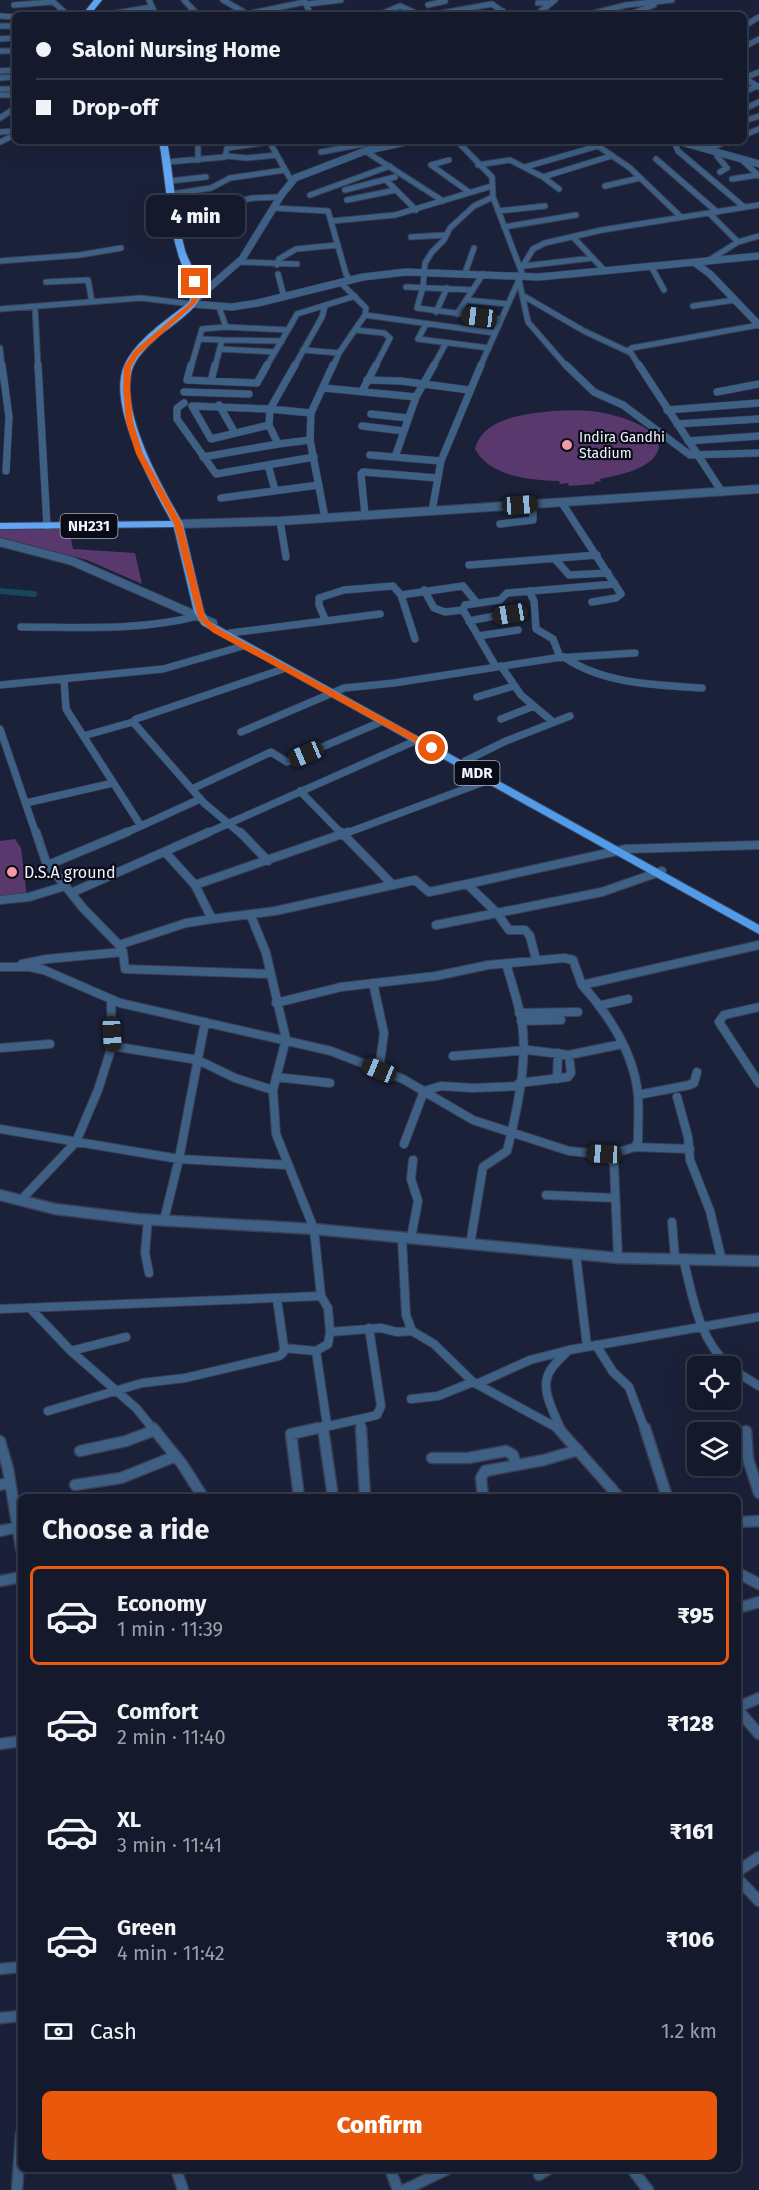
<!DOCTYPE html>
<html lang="en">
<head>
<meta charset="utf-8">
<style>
	:root { --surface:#14192b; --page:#1d2233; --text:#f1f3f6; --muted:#9da0a9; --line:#333847; --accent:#ea580c }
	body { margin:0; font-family:"Fira Sans",sans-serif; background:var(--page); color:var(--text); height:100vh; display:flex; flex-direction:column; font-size:22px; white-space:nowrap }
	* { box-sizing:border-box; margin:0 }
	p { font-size:20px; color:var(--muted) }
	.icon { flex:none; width:33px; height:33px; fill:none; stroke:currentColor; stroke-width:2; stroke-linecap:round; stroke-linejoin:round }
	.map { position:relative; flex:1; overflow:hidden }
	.panel { position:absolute; left:18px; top:1494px; width:723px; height:678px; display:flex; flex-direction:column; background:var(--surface); border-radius:9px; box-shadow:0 6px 24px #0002,0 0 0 2px var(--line) }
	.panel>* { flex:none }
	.banner { position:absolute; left:12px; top:12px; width:735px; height:132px; border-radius:9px; box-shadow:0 6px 24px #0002,0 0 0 2px var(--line); display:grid; align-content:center; height:132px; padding:0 24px; background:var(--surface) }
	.controls { position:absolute; left:687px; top:1356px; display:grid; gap:12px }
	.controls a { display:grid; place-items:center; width:54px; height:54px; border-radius:9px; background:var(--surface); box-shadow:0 6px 24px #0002,0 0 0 2px var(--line); font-size:30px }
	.end { position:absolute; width:27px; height:27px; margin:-14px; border:8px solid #ea580c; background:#fff; box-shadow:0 0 0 3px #fff }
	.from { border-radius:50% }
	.bubble { position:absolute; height:42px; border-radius:9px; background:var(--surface); box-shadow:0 6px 24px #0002,0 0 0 2px var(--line); font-size:20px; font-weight:800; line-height:42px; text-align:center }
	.car { position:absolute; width:18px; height:36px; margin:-18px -9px; border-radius:8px; box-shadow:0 0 4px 2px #0007; background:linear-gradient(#222 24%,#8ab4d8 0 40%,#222 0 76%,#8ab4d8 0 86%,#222 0) }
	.banner b { display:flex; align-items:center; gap:21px; height:57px; font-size:22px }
	.banner b+b { border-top:2px solid var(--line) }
	.banner i { width:15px; height:15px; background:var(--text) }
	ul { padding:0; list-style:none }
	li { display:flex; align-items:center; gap:18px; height:99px; margin:0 12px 9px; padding:0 12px; border:3px solid transparent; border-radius:9px }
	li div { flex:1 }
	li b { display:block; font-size:22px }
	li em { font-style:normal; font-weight:800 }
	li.active { border-color:var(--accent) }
	li>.icon { width:54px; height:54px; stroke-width:1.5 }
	h2 { padding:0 24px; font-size:27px; line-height:72px }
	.pay { display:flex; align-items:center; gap:15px; height:66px; padding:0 24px; font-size:22px }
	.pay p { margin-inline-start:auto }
	.button { display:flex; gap:12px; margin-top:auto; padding:12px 24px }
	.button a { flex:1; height:69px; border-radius:9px; background:var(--accent); color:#fff; font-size:24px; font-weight:800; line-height:69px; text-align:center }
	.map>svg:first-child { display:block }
</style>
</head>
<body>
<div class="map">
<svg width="759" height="2190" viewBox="0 0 759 2190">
	<rect width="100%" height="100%" fill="#1b2139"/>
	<path fill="#59396d" d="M 553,411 C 572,410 590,409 608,414 C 624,417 673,433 655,456 C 644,471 617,475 600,479 L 601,481 L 594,482 L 595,484 L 569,486 L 568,483 L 560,484 L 559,481 C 530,480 490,477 475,449 C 483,417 526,414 553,411 Z
		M 0,529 L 69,529 L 73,549 L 135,553 L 142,584 L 87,560 L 0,537 Z
		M 15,839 L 21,848 L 27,896 L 0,899 L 0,841 Z"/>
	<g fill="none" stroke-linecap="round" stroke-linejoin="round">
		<path stroke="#18465a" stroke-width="6" d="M 0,591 L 34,594"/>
		<defs>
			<path id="minor-far3" d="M 51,0 L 68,15
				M 149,0 L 156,15
				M 184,0 L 198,15
				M 223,0 L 249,15
				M 304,0 L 311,15
				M 538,3 L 551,3
				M 307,4 L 341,0
				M 14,5 L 52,2
				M 428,5 L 445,1
				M 247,14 L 305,2
				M 105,15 L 152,7
				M 379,15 L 400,6 L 420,15
				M 431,15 L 492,4 L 507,15
				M 486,15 L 503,11
				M 536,15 L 555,0
				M 587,15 L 626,5 L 672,0
				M 628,15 L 654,5
				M 0,16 L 15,17
				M 0,26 L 15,26
				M 744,26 L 759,17
				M 0,39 L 15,38
				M 744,47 L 759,39
				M 0,51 L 15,51
				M 0,71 L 15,70
				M 0,78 L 15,77
				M 744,78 L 759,87
				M 744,78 L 759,72
				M 0,89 L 15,89
				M 744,92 L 757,86
				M 0,95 L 15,95
				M 744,109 L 759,102
				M 0,118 L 15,108
				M 744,121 L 759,116
				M 0,132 L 15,131
				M 744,135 L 759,129
				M 269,141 L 292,182
				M 457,141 L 492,177 L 493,197 L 522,273 L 480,367
				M 674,141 L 678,151 L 744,207
				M 0,142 L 15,135
				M 198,147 L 198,160
				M 707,149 L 729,141
				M 365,151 L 443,201
				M 321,152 L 369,143
				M 717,152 L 717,156 L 727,168 L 720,172
				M 227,156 L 247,158 L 277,155
				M 656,159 L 717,212
				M 741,159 L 759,176
				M 449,160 L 431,165 L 469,192
				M 167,162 L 225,157 L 227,148 L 270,142
				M 478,165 L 510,160 L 543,177 L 559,189
				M 525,167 L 598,146 L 630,168 L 681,217
				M 543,177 L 611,156
				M 732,179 L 758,175
				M 386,180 L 416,210
				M 170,181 L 206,177
				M 605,186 L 640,178
				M 345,190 L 395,177
				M 172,194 L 211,188 L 230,178 L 285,170
				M 310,195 L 390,166
				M 493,197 L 474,206 L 450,228 L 444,240 L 432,252 L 425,263 L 423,287 L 417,308 L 501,319
				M 347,200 L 396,190
				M 174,204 L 219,205 L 253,198 L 280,197
				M 273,208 L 328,211 L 346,274 L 350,280
				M 498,211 L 545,206
				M 709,213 L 738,242
				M 332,221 L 395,215 L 492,186
				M 504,227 L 576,215
				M 411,237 L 446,235
				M 573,237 L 605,271
				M 0,261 L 80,255 L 121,248
				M 239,262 L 297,264
				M 706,262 L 738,242 L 759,236
				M 277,265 L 279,259 L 296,249 L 338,245
				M 524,266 L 593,258
				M 651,266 L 664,290
				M 521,269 L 533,249 L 545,243 L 602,230 L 759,205
				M 465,273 L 474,248
				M 278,274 L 284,297
				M 519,280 L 528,322 L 567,367
				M 46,282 L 88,280 L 92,302
				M 406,287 L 473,290
				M 522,295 L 584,331 L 629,352
				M 466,300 L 508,304
				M 693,306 L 735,300
				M 35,307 L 38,367
				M 219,307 L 226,327
				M 0,309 L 141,298 L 192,304
				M 436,312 L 447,288
				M 457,314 L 483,274
				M 365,315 L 495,333
				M 426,324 L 418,339 L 489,348
				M 288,330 L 297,314 L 355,296
				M 355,330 L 384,333 L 390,338 L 375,367
				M 200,339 L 222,340 L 215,367
				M 222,340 L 282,341
				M 0,348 L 2,367
				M 220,349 L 275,352
				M 303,350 L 339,353
				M 191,367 L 202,329 L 226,327 L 288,330
				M 266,367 L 288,330
				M 294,367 L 322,317 L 325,306
				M 333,367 L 339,353 L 365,315 L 366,308 L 341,283
				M 433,367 L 446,343
				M 640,367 L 629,350 L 632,348 L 759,325"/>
			<path id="minor-far2" d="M 2,365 L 9,417 L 6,471
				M 38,365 L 47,526
				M 191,365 L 187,380 L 257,383 L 267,365
				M 566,365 L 594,392 L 623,405 L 690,455 L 759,453
				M 639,365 L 722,492
				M 367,380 L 401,381 L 469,390
				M 211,381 L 215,365
				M 324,388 L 416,397
				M 362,391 L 376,365
				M 184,392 L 249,394
				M 717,392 L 759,384
				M 184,403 L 177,408 L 177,419 L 216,474 L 314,457
				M 219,405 L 235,433
				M 192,406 L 270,409 L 269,425 L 211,439 Z
				M 270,409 L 311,413
				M 270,409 L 295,365
				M 667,410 L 759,403
				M 371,414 L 408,418
				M 677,424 L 759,419
				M 362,426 L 404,431
				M 688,441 L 759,436
				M 278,444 L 310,440
				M 370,455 L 441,461
				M 203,457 L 278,444 L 269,425
				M 395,457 L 416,397 L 434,365
				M 268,465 L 275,490
				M 221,498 L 319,485
				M 562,503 L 621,594 L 616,598 L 592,602
				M 432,511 L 441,461 L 481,365
				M 365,515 L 361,474 L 363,472 L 438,478
				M 325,518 L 310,440 L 311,413 L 333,365
				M 280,521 L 286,557
				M 500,524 L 533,520 L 533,504
				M 555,559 L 569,575 L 608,573
				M 469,565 L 597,555
				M 424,590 L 434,608 L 445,612 L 463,610
				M 529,591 L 534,601 L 536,629 L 553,639 L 560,657
				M 401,595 L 463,586 L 477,603
				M 325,619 L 319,605 L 319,598 L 344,590 L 393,586 L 401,595 L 415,639
				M 469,621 L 510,613
				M 21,627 C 81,627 140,631 198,616
				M 230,633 L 380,614
				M 478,636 L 518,630
				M 564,657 C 603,684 656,685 702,688
				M 501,666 L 521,695 L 553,722
				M 496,667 L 463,610 L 465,605 L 500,600 L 507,593 L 615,584
				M 64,679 L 66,709 L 141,826 L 123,834
				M 0,685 L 163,669 L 243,646
				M 477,697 L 514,686
				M 501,719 L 534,706
				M 0,729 L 36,834
				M 241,732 L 344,688 L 394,683 L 555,658 L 635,653
				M 83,736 L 133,722
				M 465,761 L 506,741 L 570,716
				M 192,789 L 271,752 L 287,762 L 383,721
				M 300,791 L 342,834
				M 26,803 L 113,783
				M 141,826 L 200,799
				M 205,834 L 417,740
				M 241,834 L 204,803 L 133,722 L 136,719 L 286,668
				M 344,834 L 489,780"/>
			<path id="minor-far1" d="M 36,832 L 46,862 L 83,908 L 119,945
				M 240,832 L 268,861
				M 341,832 L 392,884
				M 348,832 L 195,885 L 212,919 L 275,911 L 415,880 L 429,892 L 467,884 L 497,913 L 602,892 L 662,871
				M 165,852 L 195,885
				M 48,865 L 127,832
				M 467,884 L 626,849 L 759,845
				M 71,893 L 209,832
				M 0,900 L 29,897 L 65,886
				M 436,925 L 497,913 L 509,930 L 525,930 L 530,936 L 536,960
				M 123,952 L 125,969 L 270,974
				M 22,964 L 47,959 L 123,952 L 119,945 L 186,923 L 212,919
				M 0,967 L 30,967 L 44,970 L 120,1003 L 331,1051 L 403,1079 L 473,1120 L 569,1151 L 609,1155 L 614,1164 L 618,1258
				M 373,983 L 384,1033 L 379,1070
				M 111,1000 L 112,1046
				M 276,1003 L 341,987 L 436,976 L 488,965 L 564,958 L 573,960 L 582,985
				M 602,1005 L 628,999
				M 759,1007 L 724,1015 L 719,1022 L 759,1083
				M 519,1013 L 578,1012
				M 521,1021 L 561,1020
				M 0,1048 L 50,1044
				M 453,1056 L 528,1050 L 569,1055 L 622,1044
				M 276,1077 L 330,1083
				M 557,1079 L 558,1053
				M 519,1083 L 568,1077 L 571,1073 L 569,1055
				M 638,1095 L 689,1085 L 694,1083 L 697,1072
				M 677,1097 L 688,1137 L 690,1160 L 710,1211 L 722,1261
				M 0,1129 L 179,1159 L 288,1165
				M 404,1144 L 424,1091 L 441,1086 L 473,1088 L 519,1086
				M 635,1147 L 690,1149
				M 609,1155 L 635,1147 L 638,1141 C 638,1126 639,1110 638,1095 C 634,1053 609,1015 582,985 L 759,945
				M 546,1195 L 615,1198
				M 21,1200 L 76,1142 L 98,1090 L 112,1046 L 198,1060 L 235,1078 L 273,1090
				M 148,1219 L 145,1253 L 149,1273
				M 164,1220 L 179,1159 L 205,1022
				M 672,1222 L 675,1258
				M 411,1238 L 418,1201 L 411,1179 L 413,1160
				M 402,1239 L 406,1315 L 412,1331 L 434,1344 L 473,1382 L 561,1430
				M 470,1245 L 483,1167 L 507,1151 C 517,1111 529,1058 521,1017 C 517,999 511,981 506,963
				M 576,1255 L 587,1346
				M 683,1258 C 693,1297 698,1338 729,1366
				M 321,1296 L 328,1308 L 330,1332 L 381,1328 L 397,1332 L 412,1331
				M 30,1308 L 71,1351 L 136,1408 L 154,1430
				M 0,1309 L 321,1296 L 314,1229 L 276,1134 L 273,1090 L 286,1039 L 266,953 L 251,916
				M 596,1345 L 613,1372 L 629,1387 L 645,1430
				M 284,1348 L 316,1351 L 328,1344 L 330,1332
				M 71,1351 L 126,1337
				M 316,1351 L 327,1425
				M 730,1368 L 759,1386
				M 477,1384 L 530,1360 L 569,1350 L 759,1317
				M 411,1399 L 438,1396 L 473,1382
				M 48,1411 L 142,1383 L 185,1378 L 279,1356 L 283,1353 L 284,1348 L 277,1299
				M 323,1426 L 324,1430
				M 311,1430 L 360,1419
				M 361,1430 L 360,1419 L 377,1415 L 381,1406 L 369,1328
				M 561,1430 C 555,1414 541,1392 548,1375 C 551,1366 562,1357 569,1350"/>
			<path id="minor" d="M 153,1428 L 182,1464 L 203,1497
				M 323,1428 L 333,1497
				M 361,1428 L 365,1497
				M 558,1428 L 619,1497
				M 645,1428 L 667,1497
				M 746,1431 L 748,1459 L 759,1493
				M 0,1441 L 8,1469 L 21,1548
				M 80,1451 L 126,1441 L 155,1430
				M 432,1458 L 468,1458 L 506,1451 L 513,1455 L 516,1465
				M 0,1485 L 10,1482
				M 75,1485 L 121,1478 L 176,1456
				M 299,1497 L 291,1434 L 318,1428
				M 483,1497 L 481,1478 L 485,1471 L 544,1460 L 578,1450
				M 738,1522 L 759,1521
				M 0,1531 L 18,1527
				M 738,1573 L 759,1584
				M 0,1581 L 21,1577
				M 738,1608 L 759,1602
				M 738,1707 L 759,1698
				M 738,1710 L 759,1734
				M 0,1744 L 21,1741
				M 738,1871 L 759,1857
				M 738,1879 L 759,1901
				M 0,1969 L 21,1967
				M 0,2018 L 21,2016
				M 176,2169 L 183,2190
				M 390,2169 L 398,2190
				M 632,2169 L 648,2190
				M 539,2175 L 549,2169
				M 17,2190 L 21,2134
				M 404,2190 L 448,2169"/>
			<path id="tertiary-far2" d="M 677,141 L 759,164
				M 695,263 L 710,274 L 759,325
				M 195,300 L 242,259 L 282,194 L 295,178 L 365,151 L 410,141
				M 192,304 L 232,307 L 258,303 L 363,277 L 406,272 L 539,277 L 759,256"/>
			<path id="tertiary-far1" d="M 178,524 L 280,521 L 759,489
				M 0,542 L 72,561 L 213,623"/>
			<path id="tertiary" d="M 0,1195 L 55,1209 L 138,1219 L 314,1229 L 618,1258 L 759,1261"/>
			<path id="primary" d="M 178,521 L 183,524 L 204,612 L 209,621 L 759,925 L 759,934 L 202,625 L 194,612 L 173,524 Z"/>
			<path id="trunk" d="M 94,0 L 102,0 L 90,15 L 82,15 Z
				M 159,141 L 167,141 C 174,177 175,214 185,250 C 189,264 203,282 200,297 C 197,310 168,328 157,338 C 148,346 136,357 132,370 C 120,415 162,486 183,524 L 178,527 L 0,529 L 0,523 L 171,521 C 152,486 107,406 124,366 C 136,339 167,320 189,302 C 195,285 184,273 179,257 C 167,220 166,180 159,141 Z"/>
		</defs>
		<use href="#minor-far3" stroke="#393f55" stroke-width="7"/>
		<use href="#minor-far2" stroke="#393f55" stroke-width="8"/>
		<use href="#minor-far1" stroke="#393f55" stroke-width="10"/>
		<use href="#minor" stroke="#393f55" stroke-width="13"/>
		<use href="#tertiary-far2" stroke="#393f55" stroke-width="8"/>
		<use href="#tertiary-far1" stroke="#393f55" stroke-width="10"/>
		<use href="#tertiary" stroke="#393f55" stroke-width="13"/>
		<use href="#primary" stroke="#393f55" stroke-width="2"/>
		<use href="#trunk" stroke="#393f55" stroke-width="2"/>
		<use href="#minor-far3" stroke="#3e6085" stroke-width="5"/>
		<use href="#minor-far2" stroke="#3e6085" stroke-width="7"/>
		<use href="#minor-far1" stroke="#3e6085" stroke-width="8"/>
		<use href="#minor" stroke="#3e6085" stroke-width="10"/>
		<use href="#tertiary-far2" stroke="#3e6085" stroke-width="7"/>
		<use href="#tertiary-far1" stroke="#3e6085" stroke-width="8"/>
		<use href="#tertiary" stroke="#3e6085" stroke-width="10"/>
		<use href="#primary" fill="#519be8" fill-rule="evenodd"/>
		<use href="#trunk" fill="#60a6f2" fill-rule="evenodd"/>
	</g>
	<path fill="#ea580c" d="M 193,280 L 198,282 L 200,295 L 196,303 L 139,354 L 131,367 L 130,389 L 133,422 L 143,454 L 182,524 L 205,617 L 218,628 L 435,746 L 435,750 L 429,750 L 212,632 L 198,618 L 174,524 L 136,454 L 126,422 L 123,389 L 124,367 L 134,351 L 190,303 L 193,295 Z"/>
	<g fill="#f49aa5" stroke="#090c16" stroke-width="2">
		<circle cx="567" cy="445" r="6"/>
		<circle cx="12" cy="872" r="6"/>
	</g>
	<g text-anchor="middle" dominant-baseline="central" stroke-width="4.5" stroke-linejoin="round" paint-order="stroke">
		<g font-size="14" fill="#f1f4fe" stroke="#090c16" text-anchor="start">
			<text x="579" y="437">Indira Gandhi<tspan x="579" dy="16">Stadium</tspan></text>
		</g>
		<g fill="#090c16" stroke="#abaeb8" stroke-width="1.5">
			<rect x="60.5" y="514" width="57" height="24" rx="4.5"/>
			<rect x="454.5" y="761" width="45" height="24" rx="4.5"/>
		</g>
		<g font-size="15" font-weight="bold" fill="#f1f4fe">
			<text x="89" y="526">NH231</text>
			<text x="477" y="773">MDR</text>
		</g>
		<g font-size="16" fill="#f1f4fe" stroke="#090c16" text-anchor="start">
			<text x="24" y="872">D.S.A ground</text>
		</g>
	</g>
</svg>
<div class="controls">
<a><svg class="icon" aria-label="locate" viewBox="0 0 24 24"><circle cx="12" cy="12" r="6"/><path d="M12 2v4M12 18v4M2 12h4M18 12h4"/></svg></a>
<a><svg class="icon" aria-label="layers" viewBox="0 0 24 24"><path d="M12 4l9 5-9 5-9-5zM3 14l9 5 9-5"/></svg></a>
</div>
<i class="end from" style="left:432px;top:748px"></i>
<i class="end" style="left:195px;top:282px"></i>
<div class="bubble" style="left:146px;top:195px;width:99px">4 min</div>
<i class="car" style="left:479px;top:317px;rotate:277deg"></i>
<i class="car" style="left:520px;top:505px;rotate:86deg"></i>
<i class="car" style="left:510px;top:614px;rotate:260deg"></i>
<i class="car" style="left:306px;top:754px;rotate:247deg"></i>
<i class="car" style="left:112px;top:1034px;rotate:177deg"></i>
<i class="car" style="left:379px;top:1070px;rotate:292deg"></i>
<i class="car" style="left:604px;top:1154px;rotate:273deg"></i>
<div class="banner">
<b><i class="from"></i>Saloni Nursing Home</b>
<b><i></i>Drop-off</b>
</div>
<section class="panel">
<h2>Choose a ride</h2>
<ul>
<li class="active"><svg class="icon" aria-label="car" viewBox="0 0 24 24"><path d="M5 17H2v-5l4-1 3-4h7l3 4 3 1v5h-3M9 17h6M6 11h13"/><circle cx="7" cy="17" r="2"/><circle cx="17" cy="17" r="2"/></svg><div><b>Economy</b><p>1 min · 11:39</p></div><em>₹95</em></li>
<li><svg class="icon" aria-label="car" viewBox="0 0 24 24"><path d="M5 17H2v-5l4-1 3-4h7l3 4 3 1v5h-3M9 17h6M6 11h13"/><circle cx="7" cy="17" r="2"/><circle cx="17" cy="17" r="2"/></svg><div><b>Comfort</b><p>2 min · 11:40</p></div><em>₹128</em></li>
<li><svg class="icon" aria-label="car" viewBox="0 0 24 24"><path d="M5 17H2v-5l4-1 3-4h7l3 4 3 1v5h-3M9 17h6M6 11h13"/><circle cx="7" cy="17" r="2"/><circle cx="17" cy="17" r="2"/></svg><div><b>XL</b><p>3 min · 11:41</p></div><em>₹161</em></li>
<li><svg class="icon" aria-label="car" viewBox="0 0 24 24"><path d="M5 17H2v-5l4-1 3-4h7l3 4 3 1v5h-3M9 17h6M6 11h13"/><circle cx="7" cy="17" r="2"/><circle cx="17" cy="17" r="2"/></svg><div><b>Green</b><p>4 min · 11:42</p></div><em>₹106</em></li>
</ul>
<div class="pay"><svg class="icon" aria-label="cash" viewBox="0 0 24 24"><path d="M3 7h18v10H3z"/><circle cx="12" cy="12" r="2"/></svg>Cash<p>1.2 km</p></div>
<div class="button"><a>Confirm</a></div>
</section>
</div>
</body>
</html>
